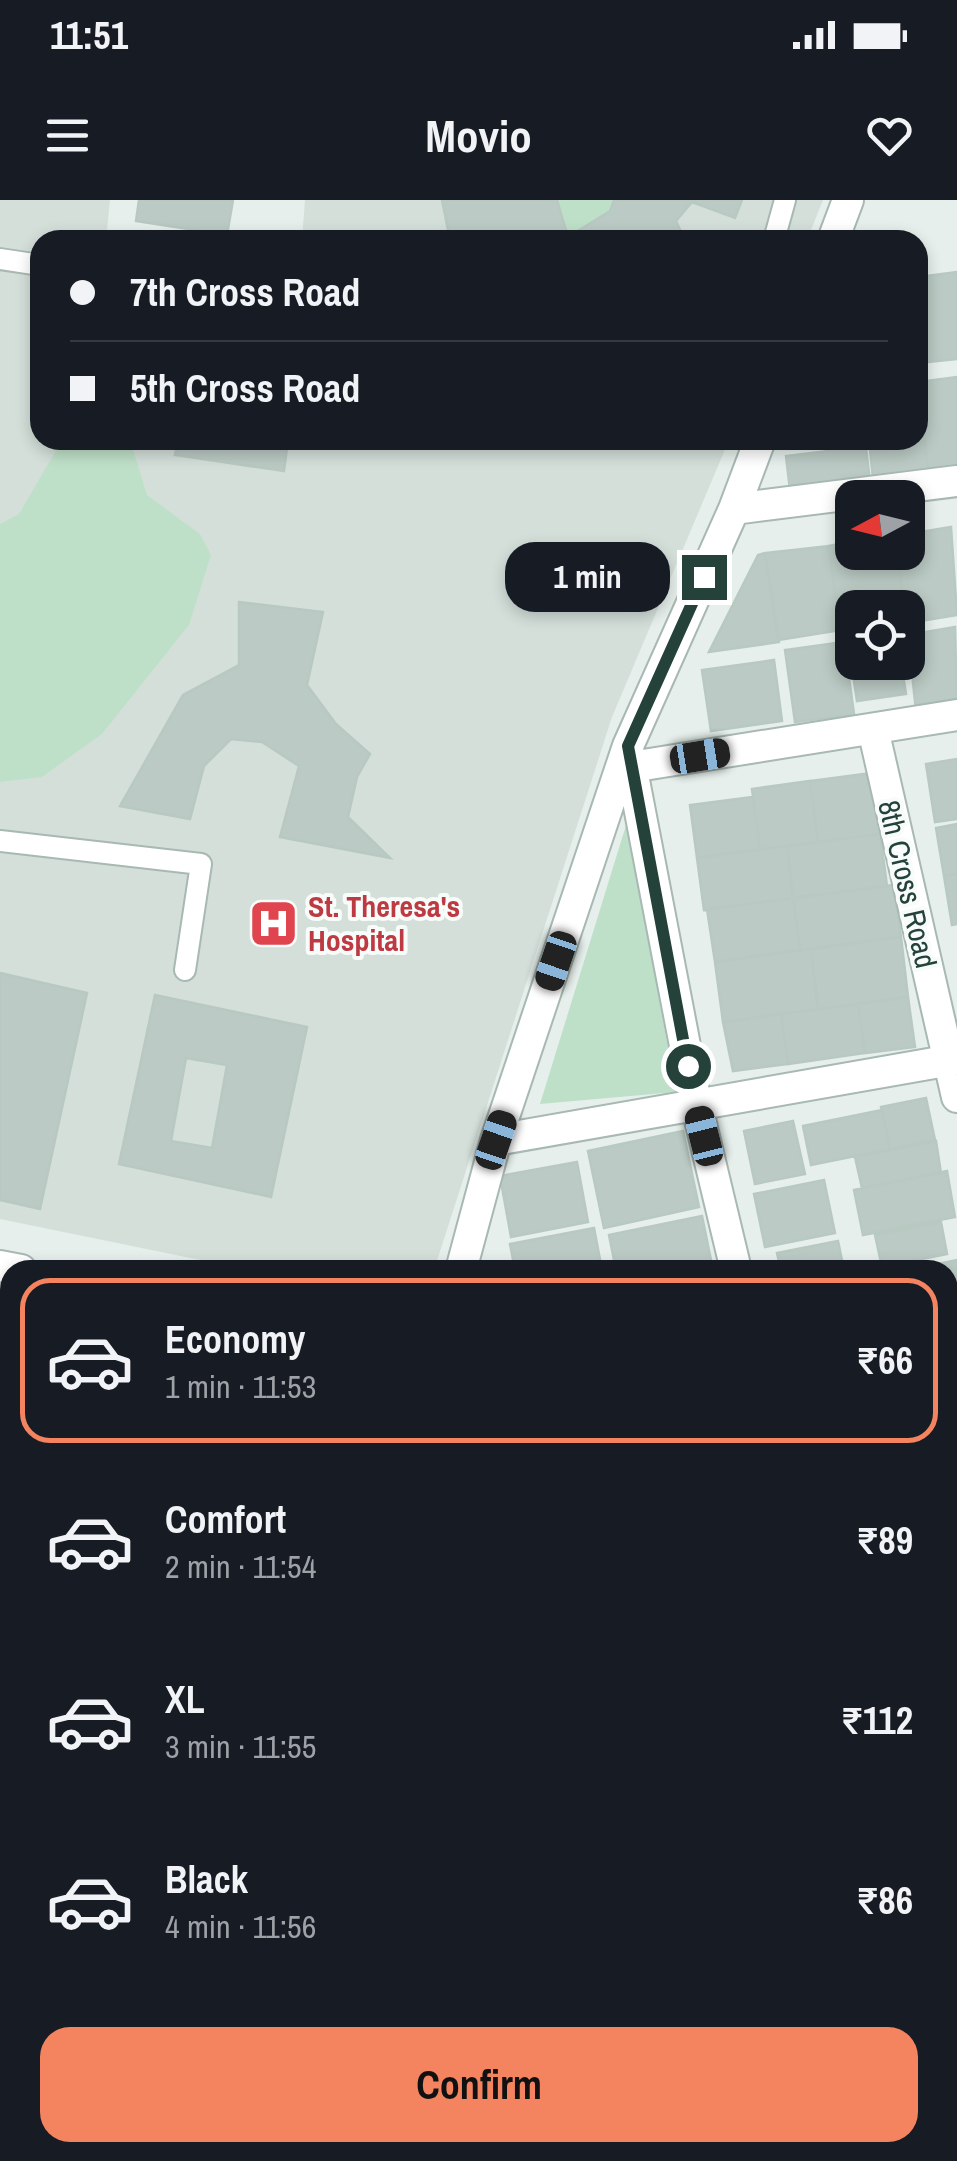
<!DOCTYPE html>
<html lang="en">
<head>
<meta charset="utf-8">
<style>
	:root { --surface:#171b24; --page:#242831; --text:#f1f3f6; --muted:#9ea1a6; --line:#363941; --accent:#f4845f }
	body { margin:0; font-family:"Archivo Narrow",sans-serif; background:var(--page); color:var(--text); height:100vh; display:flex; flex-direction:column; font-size:38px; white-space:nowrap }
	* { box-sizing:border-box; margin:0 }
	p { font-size:32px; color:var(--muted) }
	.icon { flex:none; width:55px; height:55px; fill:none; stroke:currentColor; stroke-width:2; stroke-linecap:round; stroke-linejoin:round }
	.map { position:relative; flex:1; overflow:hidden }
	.details { position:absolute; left:0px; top:1060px; width:958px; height:902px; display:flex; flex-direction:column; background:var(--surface); border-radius:30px 30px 0 0; box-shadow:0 5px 15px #0003 }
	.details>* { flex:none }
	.hud { position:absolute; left:30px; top:30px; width:898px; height:220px; border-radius:30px; box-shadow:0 5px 15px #0003; display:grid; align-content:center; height:220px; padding:0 40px; background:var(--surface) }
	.needle { width:65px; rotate:263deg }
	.controls { position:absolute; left:835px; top:280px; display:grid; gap:20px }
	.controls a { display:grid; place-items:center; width:90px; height:90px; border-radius:20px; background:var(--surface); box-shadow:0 5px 15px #0003; font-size:50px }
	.end { position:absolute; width:45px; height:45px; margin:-22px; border:12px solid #24423a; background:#fff; box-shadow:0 0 0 5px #fff }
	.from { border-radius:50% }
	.bubble { position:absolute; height:70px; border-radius:30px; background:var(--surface); box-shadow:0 5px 15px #0003; font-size:32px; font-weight:700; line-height:70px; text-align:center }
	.car { position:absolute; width:30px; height:60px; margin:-30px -15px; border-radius:12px; box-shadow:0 0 8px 2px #0007; background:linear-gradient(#222 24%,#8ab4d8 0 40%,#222 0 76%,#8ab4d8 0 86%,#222 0) }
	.hud b { display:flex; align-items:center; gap:35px; height:95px; font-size:38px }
	.hud b+b { border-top:2px solid var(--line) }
	.hud i { width:25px; height:25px; background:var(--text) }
	ul { padding:18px 0 0; list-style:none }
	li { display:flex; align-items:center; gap:30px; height:165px; margin:0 20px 15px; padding:0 20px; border:5px solid transparent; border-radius:30px }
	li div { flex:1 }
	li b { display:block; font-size:38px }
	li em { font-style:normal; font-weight:700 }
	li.on { border-color:var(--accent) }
	li>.icon { width:90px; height:90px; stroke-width:1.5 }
	.button { display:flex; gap:20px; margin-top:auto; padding:20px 40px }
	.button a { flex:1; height:115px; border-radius:30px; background:var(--accent); color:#111; font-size:40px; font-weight:700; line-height:115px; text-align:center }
	.status { display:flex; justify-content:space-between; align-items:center; height:70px; padding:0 50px; background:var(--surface); direction:ltr }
	.status svg { height:28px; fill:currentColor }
	header { display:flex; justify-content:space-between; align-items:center; height:130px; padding:0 40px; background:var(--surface); font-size:45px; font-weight:700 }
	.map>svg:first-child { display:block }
</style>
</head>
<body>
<div class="status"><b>11:51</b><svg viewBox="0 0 49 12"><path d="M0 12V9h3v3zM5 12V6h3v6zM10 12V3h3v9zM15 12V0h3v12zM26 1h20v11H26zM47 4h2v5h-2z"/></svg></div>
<header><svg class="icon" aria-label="menu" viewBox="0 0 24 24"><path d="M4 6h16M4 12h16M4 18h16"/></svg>Movio<svg class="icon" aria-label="heart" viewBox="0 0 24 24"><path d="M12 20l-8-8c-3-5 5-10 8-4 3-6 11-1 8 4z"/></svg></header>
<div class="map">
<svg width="957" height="1961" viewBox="0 0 957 1961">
	<rect width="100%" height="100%" fill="#e6efeb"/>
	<path fill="#d4dfda" d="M 0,0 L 110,0 L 106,40 L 40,40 L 40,240 L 729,240 L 612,517 L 434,1070 L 249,1070 L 0,1019 Z
		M 305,0 L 823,0 L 807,40 L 302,40 Z"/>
	<path fill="#bfe0c8" d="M 557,0 L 614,0 L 610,11 L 568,37 Z
		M 62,240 L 130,240 L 147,295 L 200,334 L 211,355 L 189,425 L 102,534 L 42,577 L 0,582 L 0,324 L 19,314 Z
		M 627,622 L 676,892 L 540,904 Z
		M 0,1587 L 10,1590 L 10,1708 L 0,1688 Z"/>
	<path fill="#bbcac4" stroke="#b8c9c2" stroke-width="2.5" fill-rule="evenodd" d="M 139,0 L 233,0 L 227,35 L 136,21 Z
		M 442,0 L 557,0 L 568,37 L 610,11 L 614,0 L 742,0 L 735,18 L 692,2 L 676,21 L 685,40 L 450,40 Z
		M 957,72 L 957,159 L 918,163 L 918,77 Z
		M 957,177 L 957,268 L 928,271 L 918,182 Z
		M 918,183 L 928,271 L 873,278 L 869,240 L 918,240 Z
		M 178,240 L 288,240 L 284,271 L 175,255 Z
		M 827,240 L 865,240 L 870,281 L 790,290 L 786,256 L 828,251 Z
		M 951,327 L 957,415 L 908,423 L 896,352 L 908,352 L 908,334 Z
		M 852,342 L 852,352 L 896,352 L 905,408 L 852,408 L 852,428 L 841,430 L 828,346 Z
		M 828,346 L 841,430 L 778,440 L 765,353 Z
		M 765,353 L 779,442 L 709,452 L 758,355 Z
		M 239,402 L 323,412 L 307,485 L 336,524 L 370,554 L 357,577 L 348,617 L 390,658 L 280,637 L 299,566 L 262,542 L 231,539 L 204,566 L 190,619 L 120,606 L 183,495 L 239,465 Z
		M 955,427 L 957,505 L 916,511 L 908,435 Z
		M 852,440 L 852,462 L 901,462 L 906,494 L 857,501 L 848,441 Z
		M 844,442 L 854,514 L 795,522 L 785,450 Z
		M 774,460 L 782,521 L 711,531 L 702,470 Z
		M 957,559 L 957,619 L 935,622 L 926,564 Z
		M 872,573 L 880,634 L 818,642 L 810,581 Z
		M 810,581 L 818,642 L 760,649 L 752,589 Z
		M 753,597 L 760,649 L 697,658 L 690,605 Z
		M 957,624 L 957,674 L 944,676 L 936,628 Z
		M 880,634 L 887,686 L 793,698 L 787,646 Z
		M 787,646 L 793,698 L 704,710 L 697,658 Z
		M 957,674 L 957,724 L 952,725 L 944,676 Z
		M 894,685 L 901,737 L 800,750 L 793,698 Z
		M 793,698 L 800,750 L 715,762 L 707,709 Z
		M 901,737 L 908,797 L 818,809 L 811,749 Z
		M 811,749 L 818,809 L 723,822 L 715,762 Z
		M 0,773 L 87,793 L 40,1009 L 0,1000 Z
		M 155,795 L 307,827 L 271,997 L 119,964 ZM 186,858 L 227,865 L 212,948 L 171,941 Z
		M 908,797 L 915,847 L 865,853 L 858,804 Z
		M 858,804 L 865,853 L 788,864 L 781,814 Z
		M 781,814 L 788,864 L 733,871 L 723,822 Z
		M 926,898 L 935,940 L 890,949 L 881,907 Z
		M 882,910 L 890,949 L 811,965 L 803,926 Z
		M 793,921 L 805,974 L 755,984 L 744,931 Z
		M 683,931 L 699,1007 L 604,1028 L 588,951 Z
		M 936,941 L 941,973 L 862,988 L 855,957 Z
		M 577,962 L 588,1022 L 511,1037 L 500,976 Z
		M 947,971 L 955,1017 L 863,1035 L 854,990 Z
		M 824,980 L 835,1033 L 765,1047 L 754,994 Z
		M 702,1016 L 713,1070 L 616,1070 L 609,1035 Z
		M 941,1022 L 947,1054 L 882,1067 L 875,1035 Z
		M 594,1028 L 602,1070 L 515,1070 L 510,1044 Z
		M 838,1041 L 844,1070 L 781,1070 L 777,1053 Z
		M 957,1060 L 957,1136 L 948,1138 L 948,1070 L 909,1070 Z
		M 0,1095 L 10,1097 L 10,1186 L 0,1185 Z
		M 957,1206 L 957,1255 L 948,1257 L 948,1208 Z
		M 6,1215 L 10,1265 L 0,1266 L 0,1216 Z
		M 957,1260 L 957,1316 L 953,1317 L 948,1262 Z
		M 4,1274 L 10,1333 L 0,1334 L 0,1275 Z
		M 953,1334 L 957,1386 L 948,1388 L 948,1335 Z
		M 8,1340 L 10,1406 L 0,1407 L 0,1341 Z
		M 957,1393 L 957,1446 L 948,1448 L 948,1395 Z
		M 0,1421 L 10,1421 L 10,1505 L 0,1505 Z
		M 957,1454 L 957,1505 L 948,1506 L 948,1456 Z
		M 957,1512 L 957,1559 L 948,1561 L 948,1513 Z
		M 957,1567 L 957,1614 L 948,1616 L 948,1569 Z
		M 957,1622 L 957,1674 L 948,1676 L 948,1624 Z
		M 957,1683 L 957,1730 L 950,1731 L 948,1684 Z
		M 10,1779 L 10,1836 L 0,1840 L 0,1783 Z
		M 10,1842 L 10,1902 L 0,1906 L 0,1846 Z
		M 10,1913 L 10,1952 L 78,1952 L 54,1961 L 5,1961 L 0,1917 Z
		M 87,1952 L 96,1952 L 99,1961 L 63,1961 Z
		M 245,1952 L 287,1952 L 288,1961 L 208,1961 Z
		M 301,1952 L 385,1952 L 386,1960 L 302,1961 Z
		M 471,1952 L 520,1952 L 522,1961 L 448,1961 L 448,1958 Z
		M 556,1952 L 658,1952 L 659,1954 L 623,1961 L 557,1961 Z
		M 710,1952 L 815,1952 L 817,1961 L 713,1961 Z
		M 833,1952 L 925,1952 L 927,1961 L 835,1961 Z"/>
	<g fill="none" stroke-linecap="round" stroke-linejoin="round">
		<defs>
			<path id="lane" d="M 774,40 L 785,0
				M 0,59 L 40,65
				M 0,641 L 201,664 L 185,770"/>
			<path id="street" d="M 833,40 L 848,0
				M 734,309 L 957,281
				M 873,529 L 957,897
				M 628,549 L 696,903 L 736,1070
				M 631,567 L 957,515
				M 496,940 L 957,859
				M 0,1066 L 21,1070
				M 461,1070 L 496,940 L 628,546 L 734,309 L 760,240
				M 0,1566 L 10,1568
				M 0,1709 L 10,1728
				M 948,1762 L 957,1759
				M 948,1786 L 957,1789
				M 948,1922 L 957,1955
				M 126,1952 L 131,1961
				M 151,1952 L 152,1961
				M 400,1952 L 402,1961
				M 678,1952 L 680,1961"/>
		</defs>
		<use href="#lane" stroke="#a8b8b2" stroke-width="24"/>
		<use href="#street" stroke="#a8b8b2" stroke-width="34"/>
		<use href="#lane" stroke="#fff" stroke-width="20"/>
		<use href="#street" stroke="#fff" stroke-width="30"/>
	</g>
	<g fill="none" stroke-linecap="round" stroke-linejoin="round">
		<path stroke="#24423a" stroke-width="12" d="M 688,866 L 628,546 L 704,377"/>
	</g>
	<defs>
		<symbol id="hospital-square" viewBox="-11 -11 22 22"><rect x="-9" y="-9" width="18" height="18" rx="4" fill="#e0444e" stroke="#f7fbf9"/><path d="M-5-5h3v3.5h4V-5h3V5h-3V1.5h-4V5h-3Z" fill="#fff"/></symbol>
	</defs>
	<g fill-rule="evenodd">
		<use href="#hospital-square" x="246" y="696" width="55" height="55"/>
	</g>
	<g text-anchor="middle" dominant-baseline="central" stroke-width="8" stroke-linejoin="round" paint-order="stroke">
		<g font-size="30" fill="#24423a" stroke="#f7fbf9">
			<text transform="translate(908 684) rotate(77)">8th Cross Road</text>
		</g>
		<g font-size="30" font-weight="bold" fill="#be3a42" stroke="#f7fbf9" text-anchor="start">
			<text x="308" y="706">St. Theresa's<tspan x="308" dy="34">Hospital</tspan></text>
		</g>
	</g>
</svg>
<div class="controls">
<a><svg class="needle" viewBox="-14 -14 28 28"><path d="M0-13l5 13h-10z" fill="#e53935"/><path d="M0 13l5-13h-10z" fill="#9ea1a6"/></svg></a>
<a><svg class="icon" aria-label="locate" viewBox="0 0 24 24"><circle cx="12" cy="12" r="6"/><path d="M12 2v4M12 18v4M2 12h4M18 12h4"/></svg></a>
</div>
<i class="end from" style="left:688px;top:866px"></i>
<i class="end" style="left:704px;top:377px"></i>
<div class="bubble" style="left:505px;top:342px;width:165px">1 min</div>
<i class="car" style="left:700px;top:556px;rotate:81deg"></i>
<i class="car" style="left:556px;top:761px;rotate:199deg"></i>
<i class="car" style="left:704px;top:936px;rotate:346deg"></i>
<i class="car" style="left:496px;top:940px;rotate:19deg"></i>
<div class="hud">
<b><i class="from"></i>7th Cross Road</b>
<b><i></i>5th Cross Road</b>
</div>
<section class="details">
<ul>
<li class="on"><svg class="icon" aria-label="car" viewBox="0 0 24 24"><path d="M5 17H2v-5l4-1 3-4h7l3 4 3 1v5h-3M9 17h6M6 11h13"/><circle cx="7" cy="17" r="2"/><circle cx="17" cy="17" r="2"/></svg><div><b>Economy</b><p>1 min · 11:53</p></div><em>₹66</em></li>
<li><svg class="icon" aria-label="car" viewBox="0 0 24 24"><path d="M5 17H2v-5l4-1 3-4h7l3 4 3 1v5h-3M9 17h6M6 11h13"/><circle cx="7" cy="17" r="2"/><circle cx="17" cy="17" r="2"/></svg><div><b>Comfort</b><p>2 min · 11:54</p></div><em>₹89</em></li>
<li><svg class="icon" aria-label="car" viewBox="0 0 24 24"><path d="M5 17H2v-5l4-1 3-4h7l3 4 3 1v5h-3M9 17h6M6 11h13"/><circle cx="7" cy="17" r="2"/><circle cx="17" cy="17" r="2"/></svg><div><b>XL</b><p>3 min · 11:55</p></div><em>₹112</em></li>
<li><svg class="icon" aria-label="car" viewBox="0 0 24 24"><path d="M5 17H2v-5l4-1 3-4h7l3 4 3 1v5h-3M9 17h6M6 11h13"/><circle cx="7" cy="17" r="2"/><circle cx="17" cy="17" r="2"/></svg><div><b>Black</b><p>4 min · 11:56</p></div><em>₹86</em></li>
</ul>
<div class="button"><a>Confirm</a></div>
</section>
</div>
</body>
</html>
